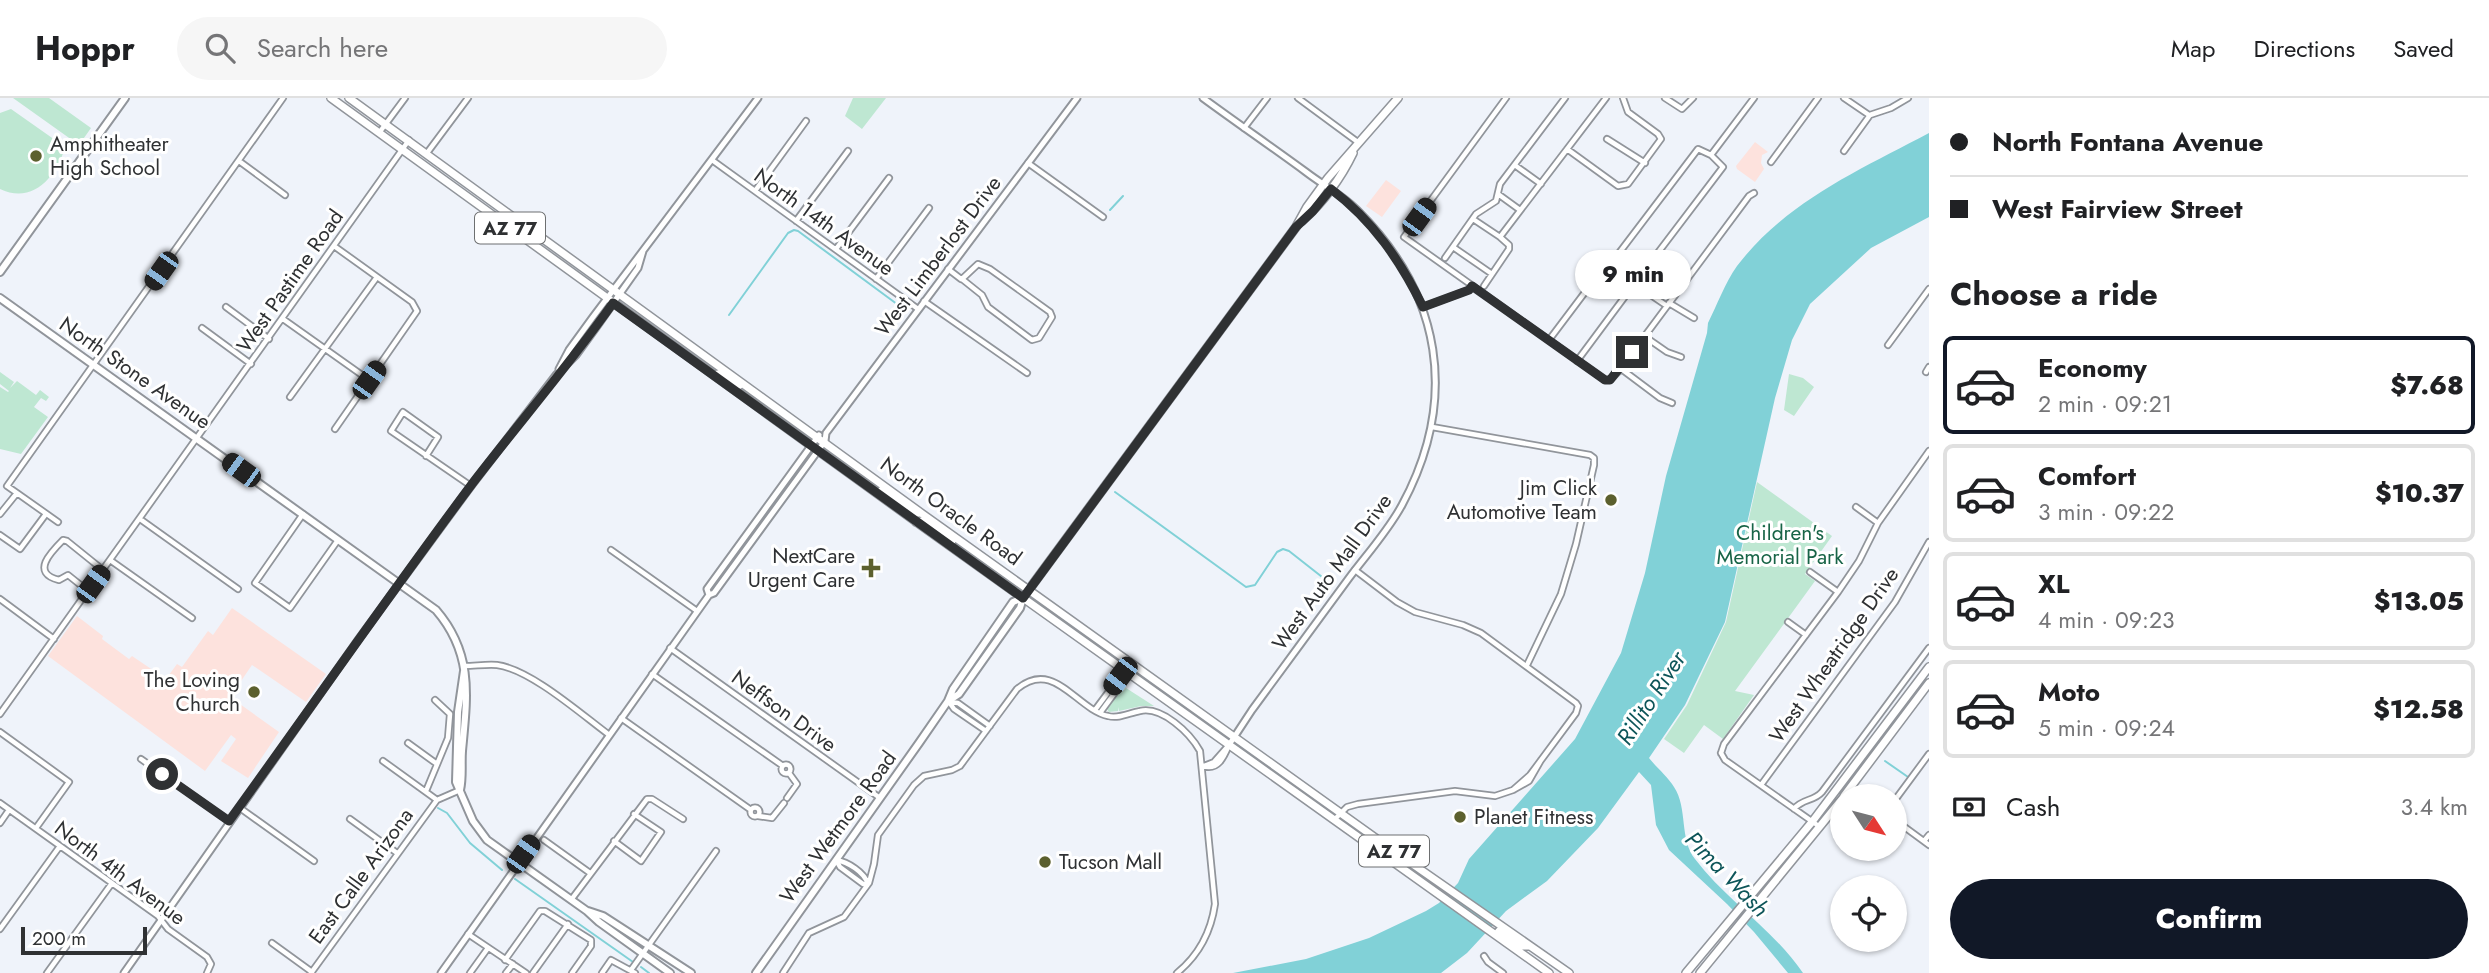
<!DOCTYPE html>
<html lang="en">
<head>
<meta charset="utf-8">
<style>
	:root { --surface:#fff; --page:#f6f6f6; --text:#202124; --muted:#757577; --line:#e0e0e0; --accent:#111827 }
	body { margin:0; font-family:Jost,sans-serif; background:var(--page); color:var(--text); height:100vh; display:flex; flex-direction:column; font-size:26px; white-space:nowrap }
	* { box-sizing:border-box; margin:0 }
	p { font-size:23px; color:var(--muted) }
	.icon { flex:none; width:38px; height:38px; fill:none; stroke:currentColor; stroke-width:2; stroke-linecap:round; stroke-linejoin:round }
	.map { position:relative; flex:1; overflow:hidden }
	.sheet { display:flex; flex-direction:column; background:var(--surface); width:560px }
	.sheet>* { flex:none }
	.guide { display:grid; align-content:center; height:154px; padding:0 21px; background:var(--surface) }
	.needle { width:46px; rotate:126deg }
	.buttons { position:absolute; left:1830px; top:686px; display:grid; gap:14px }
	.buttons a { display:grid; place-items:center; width:77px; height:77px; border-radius:50%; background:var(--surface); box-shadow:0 2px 5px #0004; font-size:35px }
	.scale { position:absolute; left:21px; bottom:18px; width:126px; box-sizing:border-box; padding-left:7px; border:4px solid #2f3133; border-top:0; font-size:19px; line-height:24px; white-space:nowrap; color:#2f3133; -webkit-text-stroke:5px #fff; paint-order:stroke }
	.end { position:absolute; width:32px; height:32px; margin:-16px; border:9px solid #2f3133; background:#fff; box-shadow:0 0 0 4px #fff }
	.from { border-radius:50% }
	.bubble { position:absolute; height:49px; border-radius:24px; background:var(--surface); box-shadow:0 2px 5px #0004; font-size:23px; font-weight:800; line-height:49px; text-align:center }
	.car { position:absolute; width:21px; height:42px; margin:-21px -10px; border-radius:9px; box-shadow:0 0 5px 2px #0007; background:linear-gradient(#222 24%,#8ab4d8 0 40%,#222 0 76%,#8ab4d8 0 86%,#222 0) }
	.guide b { display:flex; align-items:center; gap:24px; height:66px; font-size:26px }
	.guide b+b { border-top:2px solid var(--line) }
	.guide i { width:18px; height:18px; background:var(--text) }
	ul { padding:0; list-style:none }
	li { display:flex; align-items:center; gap:21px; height:98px; margin:0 14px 10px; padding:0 7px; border:4px solid var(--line); border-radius:10px }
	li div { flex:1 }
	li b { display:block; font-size:26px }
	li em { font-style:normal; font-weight:800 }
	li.selected { border-color:var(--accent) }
	li>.icon { width:63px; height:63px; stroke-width:1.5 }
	h2 { padding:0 21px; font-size:32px; line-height:84px }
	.pay { display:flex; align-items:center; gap:18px; height:77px; padding:0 21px; font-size:26px }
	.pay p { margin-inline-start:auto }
	.primary-button { display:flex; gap:14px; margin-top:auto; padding:14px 21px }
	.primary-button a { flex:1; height:80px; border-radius:42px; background:var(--accent); color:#fff; font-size:28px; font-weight:800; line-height:80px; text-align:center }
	header { display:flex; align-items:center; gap:42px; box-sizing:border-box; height:98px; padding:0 35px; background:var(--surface); border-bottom:2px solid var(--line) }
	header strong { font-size:33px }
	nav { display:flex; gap:38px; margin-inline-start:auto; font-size:24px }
	.search { width:490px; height:63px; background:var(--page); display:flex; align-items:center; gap:18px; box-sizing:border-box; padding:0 24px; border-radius:38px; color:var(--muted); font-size:26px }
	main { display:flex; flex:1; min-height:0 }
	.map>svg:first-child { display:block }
</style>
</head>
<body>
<header>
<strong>Hoppr</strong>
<div class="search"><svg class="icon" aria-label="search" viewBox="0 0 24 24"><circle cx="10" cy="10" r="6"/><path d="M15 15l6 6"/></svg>Search here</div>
<nav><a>Map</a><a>Directions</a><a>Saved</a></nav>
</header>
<main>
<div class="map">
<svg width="1929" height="875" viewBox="0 0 1929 875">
	<rect width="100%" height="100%" fill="#eff3fa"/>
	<path fill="#fde2dd" d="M 1755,44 L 1768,54 L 1762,57 L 1761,65 L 1764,71 L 1755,84 L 1737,71 L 1736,68 Z
		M 1386,82 L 1401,93 L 1382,119 L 1366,108 Z
		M 232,510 L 326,576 L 306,604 L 252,567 L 230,599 L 279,634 L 248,680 L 221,663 L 236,641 L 231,637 L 205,673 L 48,558 L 77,518 L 103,538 L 102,541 L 129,561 L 132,558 L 166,581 L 177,566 L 182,569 L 208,533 L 213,537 Z"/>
	<path fill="#bee7d2" d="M 13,0 L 49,0 L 91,30 L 79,47 Z
		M 853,0 L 886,0 L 862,31 L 845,18 Z
		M 11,11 L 65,49 C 57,78 33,107 0,91 L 0,15 Z
		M 0,274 L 14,284 L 10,290 L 17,283 L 36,297 L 40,292 L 49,299 L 46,303 L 41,300 L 34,309 L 48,319 L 21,356 L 0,351 L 0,289 L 8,294 L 9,293 L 0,286 Z
		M 1789,276 L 1803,280 L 1814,289 L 1794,318 L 1784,312 Z
		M 1757,384 L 1832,438 L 1805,476 L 1815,483 L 1735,593 L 1754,597 L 1723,641 L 1704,627 L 1684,655 L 1664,641 L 1687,607 L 1726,524 Z
		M 1124,587 L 1126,588 L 1121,596 L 1126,590 L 1154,608 L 1141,608 L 1119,613 L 1118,609 L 1118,613 L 1109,614 L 1107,611 Z"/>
	<path fill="#81d1d7" d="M 1929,35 L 1929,119 L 1871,150 L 1810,206 L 1792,242 L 1775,300 L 1725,524 L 1685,607 L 1649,660 C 1657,670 1668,679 1674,689 C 1688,710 1679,741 1695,761 C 1727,803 1773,831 1803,875 L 1788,875 L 1754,834 L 1727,806 L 1669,752 L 1656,727 L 1651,687 L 1639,674 L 1598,730 L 1547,783 L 1506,813 L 1467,855 L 1441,875 L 1233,875 L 1306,861 L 1369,840 L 1426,813 L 1439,805 L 1458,785 L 1469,761 L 1575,641 L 1621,555 L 1645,475 L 1666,378 L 1707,235 L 1708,225 C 1717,207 1725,185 1737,168 C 1786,104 1859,72 1929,35 Z"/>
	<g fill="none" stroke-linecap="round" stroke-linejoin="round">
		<path stroke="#81d1d7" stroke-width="2" d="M 1110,112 L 1123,98
			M 729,217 L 788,135 L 794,132 L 798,133 L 905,212
			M 1115,394 L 1246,489 L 1255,487 L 1277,454 L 1283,451 L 1289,453 L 1331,486
			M 1885,663 L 1908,679
			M 438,710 L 447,715 L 470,745 L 502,772
			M 515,781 L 633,864
			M 641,869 L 649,875"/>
		<defs>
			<path id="minor" d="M 1298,0 L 1359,45
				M 1506,0 L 1404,139 L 1605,282 L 1610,282 L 1618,274 L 1749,98 L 1754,95
				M 1665,0 L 1682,11 L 1693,0
				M 1844,0 L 1869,17
				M 1244,30 L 1267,0
				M 379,35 L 405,0
				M 1607,41 L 1645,65
				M 1567,51 L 1618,88 L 1628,86 L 1661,41 L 1658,36 L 1628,14 L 1623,0
				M 1698,51 L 1711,57 L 1723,69 L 1638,181 L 1615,166 L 1616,159 Z
				M 1844,53 L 1870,17 L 1891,10 L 1908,0
				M 427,55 L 468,0
				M 1711,57 L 1754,0
				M 712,62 L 918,211
				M 239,63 L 285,97
				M 1771,64 L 1818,0
				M 1028,65 L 1103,119
				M 1516,68 L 1541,86
				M 755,93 L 806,23
				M 1498,96 L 1520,112
				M 1473,121 L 1500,139
				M 796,123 L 848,53
				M 334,148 L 412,204 L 417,213 L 335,331
				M 1453,149 L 1492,176
				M 836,151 L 889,80
				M 1445,160 L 1476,116 L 1496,103 L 1500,86 L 1565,0
				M 978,166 L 990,171 L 1050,214 L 1052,219 L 1039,240 L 1032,242 L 988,209 L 982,197 L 962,181 Z
				M 948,171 L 961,181
				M 876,181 L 929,110
				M 1484,188 L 1509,151 L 1509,147 L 1500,139 L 1606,0
				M 924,203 L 1027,275
				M 1669,205 L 1694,220
				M 226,209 L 269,241
				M 1423,209 L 1469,192 L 1473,188
				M 283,221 L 369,282
				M 202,230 L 251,266
				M 1644,238 L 1667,254 L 1681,259
				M 1549,242 L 1604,169 L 1608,168 L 1667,208
				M 1888,247 L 1929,191
				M 1577,263 L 1635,185
				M 1620,270 L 1660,300 L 1672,305
				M 1926,274 L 1929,269
				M 290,299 L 377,179
				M 1432,329 L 1590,357 L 1594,360 L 1594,367 L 1576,446 L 1561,496 L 1527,567
				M 426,358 L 438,339 L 403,314 L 391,333 L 471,388
				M 17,395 L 58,424
				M 1856,409 L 1878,425
				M 0,416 L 17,395 L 7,388 L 283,0
				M 303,416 L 255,485 L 290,510 L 338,442
				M 140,421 L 238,491
				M 0,437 L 20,451 L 46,416
				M 611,452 L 697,513
				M 110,462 L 192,520
				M 1355,472 L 1397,504 L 1415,514 L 1463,527 L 1481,535 L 1576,605 L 1578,608 L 1576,615 L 1530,677 L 1513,692 L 1529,683 L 1541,662
				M 1810,474 L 1838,494
				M 88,493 L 68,477 L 59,482 C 30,475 51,454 63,442 L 67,443 L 103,472
				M 0,501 L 54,541
				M 1788,524 L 1806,537
				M 670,550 L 880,700
				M 465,568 C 475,568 487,566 497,567 C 530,571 581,616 608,636
				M 652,576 L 783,668
				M 949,604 L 958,605 L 990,628
				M 949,604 L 954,611 L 986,633
				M 1095,612 L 1124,573
				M 1100,615 L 1125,581 L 1124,572
				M 0,616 L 409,42
				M 621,620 L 751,712
				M 0,634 L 69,684 L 36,730
				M 408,645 L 437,666
				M 1721,655 L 1724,646 L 1838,494 L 1859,463 L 1878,425 L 1929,353
				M 1721,655 L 1725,662 L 1820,729
				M 141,661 L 229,723
				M 383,663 L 437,702
				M781.5 671a4.5 4.5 0 1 1 9 0a4.5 4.5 0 1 1-9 0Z
				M 1203,668 C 1218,673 1224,659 1229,647
				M 1204,668 L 1214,664 L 1229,647
				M 1761,687 L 1895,504 L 1929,444
				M 1851,690 L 1862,698
				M 426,693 L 448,640 L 450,616 L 435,602
				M 787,700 L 797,686 L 789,675
				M 437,702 L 460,692
				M 1895,702 L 1929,656
				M 0,705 L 158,818 L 168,831 L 207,859 L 211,866 L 207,875
				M750.5 714a4.5 4.5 0 1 1 9 0a4.5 4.5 0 1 1-9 0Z
				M 240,710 L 314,763
				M 1794,711 C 1803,700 1813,704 1822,694 L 1929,550
				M 758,718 L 772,720 L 784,705
				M 350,721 L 397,755
				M 1334,722 L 1347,709 L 1358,706 L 1455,693 L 1495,698 L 1513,692
				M 1895,722 L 1929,747
				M 0,725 L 9,712
				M 544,742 L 590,775
				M 614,743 L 641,763 L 661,734 L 634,716
				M 1924,743 L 1929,737
				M 836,762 C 848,764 864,774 868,786 L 863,786 L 840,769 Z
				M 571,802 L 647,701 L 652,701 L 683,721
				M 0,831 L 60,748
				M 468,836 L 526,875
				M 272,845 L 312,874
				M 1484,858 L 1488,864 L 1503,875
				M 505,862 L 540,813 L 545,813 L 591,842 L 591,848 L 572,875
				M 631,872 L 716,753
				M 47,875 L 112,785
				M 311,875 L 437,702
				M 470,875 L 488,850
				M 506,875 L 513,866
				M 533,875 L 568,826
				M 602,875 L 611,862 L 635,875
				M 783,875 L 809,835 L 844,819 L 869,785 L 874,766 L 878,737 L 914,687 L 924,678 L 952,672 L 960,668 L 1017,591 C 1054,560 1076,611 1108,618 C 1119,621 1129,615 1140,613 C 1162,608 1190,635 1200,653 L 1215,806 C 1211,834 1199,857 1177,875"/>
			<path id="tertiary" d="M 1203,0 C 1237,25 1272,49 1306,74 C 1323,87 1342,97 1357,112 C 1442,196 1459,301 1402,407 C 1388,433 1367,456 1349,480 C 1317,524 1284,568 1252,612 L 1229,647
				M 559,271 L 569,252 L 593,219 L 758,0
				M 709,497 L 707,491 L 819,337
				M 124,875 L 358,542 L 471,388 L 556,277 L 576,257 L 597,228 L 638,170 L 643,153
				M 441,875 L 709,497 L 714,495 L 825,343 L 826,335 L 1077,0"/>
			<path id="secondary" d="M 0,174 L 125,0
				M 0,200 L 436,512 C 474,556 467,599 462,653 C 461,666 463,680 460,692
				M 464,573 L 458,614 L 456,684 L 473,723 L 487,742 L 587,813 L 599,824 L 670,875
				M 950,602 L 959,596 L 1020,510 L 1023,500
				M 588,813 L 603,818 L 691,875
				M 756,875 L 919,645 L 948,603 L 953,591 L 1013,504 L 1023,500"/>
			<path id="primary" d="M 1302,123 C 1323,104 1341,80 1353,55
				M 1025,497 L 1296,129 L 1307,109 L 1328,80 L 1398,0
				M 1844,698 L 1929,585
				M 1686,875 L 1812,724 L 1929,569
				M 1700,875 L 1843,700"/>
			<path id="trunk" d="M 331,0 L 925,430 L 1549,875
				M 349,0 L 921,415 L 1388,749 L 1569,875
				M 714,277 L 721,275 L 740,287
				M 881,393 L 913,415 L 919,415
				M 916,424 L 923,423 L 952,443
				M 1496,837 L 1499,833 L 1521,848 L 1529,848"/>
		</defs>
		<use href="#minor" stroke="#91959b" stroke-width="8"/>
		<use href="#tertiary" stroke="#91959b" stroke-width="9"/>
		<use href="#secondary" stroke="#91959b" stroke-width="10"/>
		<use href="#primary" stroke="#91959b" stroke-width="10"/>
		<use href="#trunk" stroke="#91959b" stroke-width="10"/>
		<use href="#minor" stroke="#fff" stroke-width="4.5"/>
		<use href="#tertiary" stroke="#fff" stroke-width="5"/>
		<use href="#secondary" stroke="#fff" stroke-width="6"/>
		<use href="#primary" stroke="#fff" stroke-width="7"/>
		<use href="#trunk" stroke="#fff" stroke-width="7"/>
	</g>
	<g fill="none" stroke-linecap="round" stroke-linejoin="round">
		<path stroke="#2f3133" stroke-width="9" d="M 162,676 L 229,723 C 310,611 389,497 472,386 C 519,325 569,267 613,205 L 1023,500 L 1296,129 L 1313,113 L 1331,91 C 1373,123 1400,162 1423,209 L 1469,192 L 1472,188 L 1605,282 L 1610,282 L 1632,254"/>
	</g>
	<g fill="#5c602e" stroke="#fff" stroke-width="2.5">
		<circle cx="36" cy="58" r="7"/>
		<circle cx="1611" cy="402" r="7"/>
		<path d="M867.5 459.5h7v7h7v7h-7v7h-7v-7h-7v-7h7z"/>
		<circle cx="254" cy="594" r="7"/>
		<circle cx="1460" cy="719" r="7"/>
		<circle cx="1045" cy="764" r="7"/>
	</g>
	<g text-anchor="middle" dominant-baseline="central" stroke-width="6" stroke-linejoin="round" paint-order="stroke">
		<g fill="#fff" stroke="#6d6f70" stroke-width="2">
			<rect x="475" y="114.5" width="70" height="31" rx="5"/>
			<rect x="1359" y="737.5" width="70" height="31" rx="5"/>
		</g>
		<g font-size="19" font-weight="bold" fill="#2f3133">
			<text x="510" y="130">AZ 77</text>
			<text x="1394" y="753">AZ 77</text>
		</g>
		<g font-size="21" fill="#2f3133" stroke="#fff" text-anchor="start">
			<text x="50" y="46">Amphitheater<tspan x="50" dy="24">High School</tspan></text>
			<text x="1597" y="390" text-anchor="end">Jim Click<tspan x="1597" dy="24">Automotive Team</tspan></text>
			<text x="855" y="458" text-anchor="end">NextCare<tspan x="855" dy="24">Urgent Care</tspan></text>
			<text x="240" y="582" text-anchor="end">The Loving<tspan x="240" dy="24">Church</tspan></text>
			<text x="1474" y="719">Planet Fitness</text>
			<text x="1059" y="764">Tucson Mall</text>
		</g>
		<g font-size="21" fill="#2f3133" stroke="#fff">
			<text transform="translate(824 124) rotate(36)">North 14th Avenue</text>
			<text transform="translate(938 158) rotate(-53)">West Limberlost Drive</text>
			<text transform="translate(290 183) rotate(-55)">West Pastime Road</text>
			<text transform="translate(135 275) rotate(35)">North Stone Avenue</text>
			<text transform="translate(951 413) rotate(36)">North Oracle Road</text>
			<text transform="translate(1332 474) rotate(-54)">West Auto Mall Drive</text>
			<text transform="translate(1834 557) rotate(-55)">West Wheatridge Drive</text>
			<text transform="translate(784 613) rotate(36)">Neffson Drive</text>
			<text transform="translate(838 729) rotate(-54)">West Wetmore Road</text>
			<text transform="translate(120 775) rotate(37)">North 4th Avenue</text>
			<text transform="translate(361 778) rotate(-54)">East Calle Arizona</text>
		</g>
		<g font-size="21" fill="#186447" stroke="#fff">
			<text x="1780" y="435">Children's<tspan x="1780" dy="24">Memorial Park</tspan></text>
		</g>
		<g font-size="23" font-style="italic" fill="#0d5559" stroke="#fff">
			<text transform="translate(1651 600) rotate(-57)">Rillito River</text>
			<text transform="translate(1727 776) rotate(46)">Pima Wash</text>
		</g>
	</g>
</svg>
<div class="buttons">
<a><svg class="needle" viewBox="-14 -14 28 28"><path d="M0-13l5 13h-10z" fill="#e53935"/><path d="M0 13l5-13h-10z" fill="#757577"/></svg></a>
<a><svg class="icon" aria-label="locate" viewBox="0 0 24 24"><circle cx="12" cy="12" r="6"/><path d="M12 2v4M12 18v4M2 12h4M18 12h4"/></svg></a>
</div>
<div class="scale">200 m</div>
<i class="end from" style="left:162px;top:676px"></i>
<i class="end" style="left:1632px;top:254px"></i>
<div class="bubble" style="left:1575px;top:152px;width:116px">9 min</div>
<i class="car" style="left:1419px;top:119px;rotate:36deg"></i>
<i class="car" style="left:161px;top:173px;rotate:215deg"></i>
<i class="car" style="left:369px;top:282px;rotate:35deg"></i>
<i class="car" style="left:241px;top:372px;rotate:306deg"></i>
<i class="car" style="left:93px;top:486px;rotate:36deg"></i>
<i class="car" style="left:1120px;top:578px;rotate:217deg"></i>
<i class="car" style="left:523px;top:756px;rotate:35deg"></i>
</div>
<section class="sheet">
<div class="guide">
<b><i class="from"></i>North Fontana Avenue</b>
<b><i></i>West Fairview Street</b>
</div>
<h2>Choose a ride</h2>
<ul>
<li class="selected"><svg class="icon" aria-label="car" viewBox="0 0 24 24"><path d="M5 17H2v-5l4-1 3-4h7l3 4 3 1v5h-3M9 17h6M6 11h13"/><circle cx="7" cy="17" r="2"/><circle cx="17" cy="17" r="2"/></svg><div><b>Economy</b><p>2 min · 09:21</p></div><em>$7.68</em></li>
<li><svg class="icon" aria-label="car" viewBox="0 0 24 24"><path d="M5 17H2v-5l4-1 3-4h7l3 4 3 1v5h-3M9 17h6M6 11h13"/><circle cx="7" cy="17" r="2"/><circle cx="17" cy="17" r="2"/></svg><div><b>Comfort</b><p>3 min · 09:22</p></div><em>$10.37</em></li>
<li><svg class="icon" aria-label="car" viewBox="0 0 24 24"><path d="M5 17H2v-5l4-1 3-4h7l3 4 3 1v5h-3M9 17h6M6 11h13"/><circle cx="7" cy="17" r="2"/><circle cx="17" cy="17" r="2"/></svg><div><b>XL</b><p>4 min · 09:23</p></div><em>$13.05</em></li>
<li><svg class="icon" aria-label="car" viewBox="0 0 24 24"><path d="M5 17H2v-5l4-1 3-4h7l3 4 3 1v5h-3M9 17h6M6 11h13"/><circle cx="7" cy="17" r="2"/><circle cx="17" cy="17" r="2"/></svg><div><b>Moto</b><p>5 min · 09:24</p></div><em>$12.58</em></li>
</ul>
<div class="pay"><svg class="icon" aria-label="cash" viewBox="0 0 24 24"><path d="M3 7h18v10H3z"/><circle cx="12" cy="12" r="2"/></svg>Cash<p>3.4 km</p></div>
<div class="primary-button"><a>Confirm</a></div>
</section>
</main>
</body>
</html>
